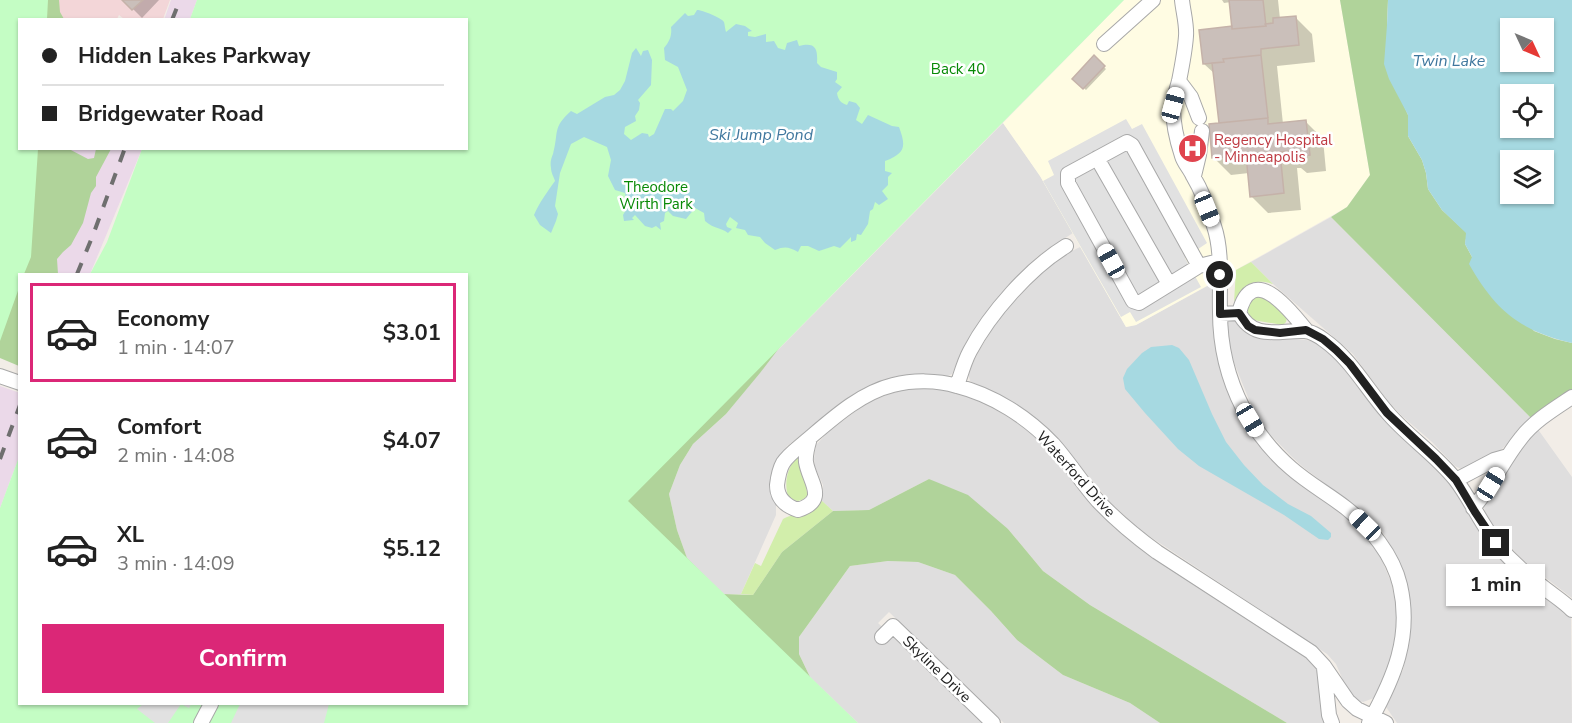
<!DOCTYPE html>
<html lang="en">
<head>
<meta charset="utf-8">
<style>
	:root { --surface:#fff; --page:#f2f2f2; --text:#222; --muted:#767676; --line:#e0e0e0; --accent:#db2777 }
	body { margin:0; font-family:"Nunito Sans",sans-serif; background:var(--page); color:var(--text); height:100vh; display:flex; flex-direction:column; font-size:22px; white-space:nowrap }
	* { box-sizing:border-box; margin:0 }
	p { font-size:20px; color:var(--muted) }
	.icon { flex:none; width:33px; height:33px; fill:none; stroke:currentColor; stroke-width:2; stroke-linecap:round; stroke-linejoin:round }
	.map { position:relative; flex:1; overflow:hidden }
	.details { position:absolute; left:18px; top:273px; width:450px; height:432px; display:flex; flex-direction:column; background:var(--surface); border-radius:0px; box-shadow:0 2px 4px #0004 }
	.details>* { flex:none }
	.top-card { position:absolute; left:18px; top:18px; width:450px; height:132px; border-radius:0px; box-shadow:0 2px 4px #0004; display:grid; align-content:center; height:132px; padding:0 24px; background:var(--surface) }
	.needle { width:39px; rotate:134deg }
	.controls { position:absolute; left:1500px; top:18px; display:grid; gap:12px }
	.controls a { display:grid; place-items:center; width:54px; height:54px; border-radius:0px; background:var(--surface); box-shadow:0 2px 4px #0004; font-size:30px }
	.end { position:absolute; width:27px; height:27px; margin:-14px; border:8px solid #212121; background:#fff; box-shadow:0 0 0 3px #fff }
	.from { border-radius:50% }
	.bubble { position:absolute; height:42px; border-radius:0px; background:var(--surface); box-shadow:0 2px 4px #0004; font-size:20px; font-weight:700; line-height:42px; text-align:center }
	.car { position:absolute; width:18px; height:36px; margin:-18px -9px; border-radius:8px; box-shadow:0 0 4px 2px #0007; background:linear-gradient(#fff 24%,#345 0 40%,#fff 0 76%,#345 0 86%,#fff 0) }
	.top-card b { display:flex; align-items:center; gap:21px; height:57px; font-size:22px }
	.top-card b+b { border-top:2px solid var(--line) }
	.top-card i { width:15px; height:15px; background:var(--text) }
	ul { padding:10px 0 0; list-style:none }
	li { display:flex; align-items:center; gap:18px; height:99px; margin:0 12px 9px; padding:0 12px; border:3px solid transparent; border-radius:0px }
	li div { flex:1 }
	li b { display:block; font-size:22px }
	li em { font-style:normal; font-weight:700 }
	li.on { border-color:var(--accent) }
	li>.icon { width:54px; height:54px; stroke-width:1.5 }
	.action { display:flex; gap:12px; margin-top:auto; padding:12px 24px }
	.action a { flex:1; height:69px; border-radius:0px; background:var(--accent); color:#fff; font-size:24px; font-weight:700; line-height:69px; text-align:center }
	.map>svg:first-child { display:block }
</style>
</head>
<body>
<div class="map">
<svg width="1572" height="723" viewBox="0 0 1572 723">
	<rect width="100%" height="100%" fill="#f2ede7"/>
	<path fill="#dfdede" d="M 1003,123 L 1040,176 L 1073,233 L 1048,249 L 1037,257 L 991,307 L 980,321 L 965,344 L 952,374 L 948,376 L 912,374 L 894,377 L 863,389 L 849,398 L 787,446 L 776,463 L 773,498 L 776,505 L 776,515 L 741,594 L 723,594 L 687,558 L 677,530 L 669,494 L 680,465 L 693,444 L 726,414 L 775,353 Z
		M 1331,217 L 1532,419 L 1499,452 L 1467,469 L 1461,469 L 1455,466 L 1432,442 L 1402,416 L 1387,400 L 1353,354 L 1273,284 L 1251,262 Z
		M 1080,247 L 1126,327 L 1136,325 L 1211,284 L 1212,286 L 1215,334 L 1221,371 L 1234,404 L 1245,423 L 1339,511 L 1354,523 L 1374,546 L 1383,563 L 1391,582 L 1395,601 L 1397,621 L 1391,662 L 1374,698 L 1363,702 L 1355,700 L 1349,694 L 1336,664 L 1327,654 L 1140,530 L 1109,501 L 1057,438 L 1044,425 L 1011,401 L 970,381 L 968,373 L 979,351 L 992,329 L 1006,310 L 1043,271 L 1056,259 Z
		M 1233,319 L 1243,331 L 1248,334 L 1306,340 L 1315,342 L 1335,358 L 1453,487 L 1484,538 L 1508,567 L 1571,616 L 1572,723 L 1397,723 L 1386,707 L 1387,703 L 1403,670 L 1409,644 L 1411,620 L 1410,603 L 1402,569 L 1394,551 L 1380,528 L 1366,515 L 1303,467 L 1291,456 L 1267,431 L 1253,410 L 1231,355 L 1226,320 Z
		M 913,388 L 947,390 L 968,396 L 991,406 L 1030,431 L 1050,451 L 1113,526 L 1143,549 L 1310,658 L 1318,670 L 1327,723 L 1287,723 L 1090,605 L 1043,571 L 1008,529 L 929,479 L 869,510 L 833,511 L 821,500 L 823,497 L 823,485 L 815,467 L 814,459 L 816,445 L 829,431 L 868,402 L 889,394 Z
		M 1537,428 L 1572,477 L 1572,598 L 1525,562 L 1497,533 L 1486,515 L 1484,508 L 1484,502 L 1516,451 Z
		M 888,561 L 918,562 L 955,575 L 991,611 L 1017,640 L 1063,675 L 1130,703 L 1160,723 L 1004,723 L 889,612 L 878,623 L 984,723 L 858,723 L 810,677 L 799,654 L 799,637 L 850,566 Z"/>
	<path fill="#f3d6d8" d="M 48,0 L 170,0 L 163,19 L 124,19 L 119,15 L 117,19 L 47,20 Z"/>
	<path fill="#ebd9e9" d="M 171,0 L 197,0 L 190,19 L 164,20 Z
		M 70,149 L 142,149 L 90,274 L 24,274 Z
		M 0,386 L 20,393 L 19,457 L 0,508 Z"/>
	<path fill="#fffce3" d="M 1124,0 L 1340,0 L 1370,175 L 1347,207 L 1232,272 L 1136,325 L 1126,327 L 1040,176 L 1003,123 Z"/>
	<path fill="#d2eeab" d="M 1251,262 L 1273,284 C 1254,278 1242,284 1234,302 L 1236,270 Z
		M 1254,297 L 1266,297 L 1287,317 L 1286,322 L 1283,325 L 1253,320 C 1244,311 1248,306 1254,297 Z
		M 797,457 L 799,457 C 799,471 808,483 807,496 C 800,503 795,502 788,496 C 784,483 787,468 797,457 Z
		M 821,500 L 833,511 L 782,552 L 753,595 L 741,594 L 755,563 L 761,566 L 783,519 C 796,511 813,520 821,500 Z"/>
	<path fill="#b0d39a" d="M 0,0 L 59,0 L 60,12 L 64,19 L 20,20 L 20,148 L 69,149 L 88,159 L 94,158 L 96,149 L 111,149 L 96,177 L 96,186 L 91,193 L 83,223 L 71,245 L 63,252 L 57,259 L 58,274 L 22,274 Z
		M 1340,0 L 1388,0 L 1387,25 L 1401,99 L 1408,115 L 1408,136 L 1422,160 L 1426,173 L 1428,189 L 1442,210 L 1467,233 L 1465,244 L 1472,257 L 1534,331 L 1555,339 L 1572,343 L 1572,390 L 1532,419 L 1331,217 L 1347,207 L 1370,175 Z
		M 19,283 L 19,366 L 0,358 L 0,311 Z
		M 802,318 L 760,373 L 726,414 L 693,444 L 680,465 L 669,494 L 677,530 L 687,558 L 723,594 L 753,595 L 782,552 L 833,511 L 869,510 L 929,479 L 968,495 L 1008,529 L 1043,571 L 1090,605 L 1287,723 L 1160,723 L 1130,703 L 1063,675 L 1017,640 L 991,611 L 955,575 L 918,562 L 888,561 L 850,566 L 799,637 L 799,654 L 810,677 L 658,723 L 466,704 L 607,512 Z"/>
	<path fill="#c4fdc4" d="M 0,0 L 48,0 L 47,19 L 20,20 L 20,148 L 38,149 L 31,257 L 24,274 L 20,274 L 19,288 L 0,341 Z
		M 197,0 L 1124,0 L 628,501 L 858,723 L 0,723 L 0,508 L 19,457 L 20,704 L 466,704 L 466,274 L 90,274 L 107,242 L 142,149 L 466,148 L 466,20 L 190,19 Z"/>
	<path fill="#e1e1e1" d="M 1126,119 L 1132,129 L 1142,124 L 1207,243 L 1185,258 L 1201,287 L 1136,322 L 1130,312 L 1121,317 L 1043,181 L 1054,175 L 1048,161 Z
		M 143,704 L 191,704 L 189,708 L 181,704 L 168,723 L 155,723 L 137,709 Z
		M 240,704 L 329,704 L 324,723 L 231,723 Z"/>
	<path fill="#a6d9e1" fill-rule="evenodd" d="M 1388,0 L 1572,0 L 1572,343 C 1520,331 1495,310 1469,264 L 1472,257 L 1465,244 L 1466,233 L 1442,210 L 1428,189 L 1426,173 L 1422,160 L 1408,136 L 1408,115 L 1389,79 L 1384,64 L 1387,25 ZM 1510,28 L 1544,28 L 1544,62 L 1510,62 ZM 1544,94 L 1544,128 L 1510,128 L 1510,94 ZM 1510,160 L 1544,160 L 1544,194 L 1510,194 Z
		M 697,10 C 702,10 722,18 724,22 C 725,26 725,29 726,32 L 736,24 L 745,26 L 752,31 L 748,32 L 748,36 L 755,37 L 766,34 L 766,42 L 774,41 L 778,48 L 785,50 L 787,43 L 797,40 L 799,46 C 815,42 818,48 817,63 L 821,67 L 837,72 L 837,79 L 835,82 L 842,87 L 837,93 C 838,100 841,103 847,105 L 849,101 L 856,103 L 860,108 L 856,120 L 862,124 L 868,115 L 892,126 L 899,127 C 906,146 906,153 885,161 L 885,171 L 892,173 L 888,177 L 888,185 L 882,191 L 888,199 L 879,205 L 875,202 L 873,209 L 870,211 L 868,224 L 861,235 L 857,234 L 856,240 L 851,242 L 851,237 L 840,248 L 834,246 L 819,251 L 808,246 L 801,246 L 798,252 C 789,247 785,246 775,250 L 765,243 L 760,237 L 748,235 L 745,230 L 736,228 L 738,223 L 730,217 L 726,224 L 727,227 L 732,229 L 728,233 C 720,227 714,229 705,221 L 704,213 L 695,208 L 686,219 L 673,216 L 668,211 L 665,213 L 664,221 L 660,223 L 661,230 L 656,226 L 652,228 L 645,226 L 635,215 L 632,218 L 634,220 L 624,221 L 623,215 L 630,203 L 626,200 L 625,193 L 615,190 L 608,176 L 611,160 L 607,147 L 584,137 L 571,144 L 560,173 L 555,206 L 558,214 L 556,221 L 551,233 L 540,225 L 534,215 C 539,203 548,191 555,181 C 554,177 551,173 551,168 C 550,162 551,159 553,154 C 559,132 552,128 571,111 L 577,114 L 605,97 L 614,95 L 620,90 L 625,81 L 632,53 L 636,48 L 641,56 L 643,51 L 648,50 L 652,60 L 651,85 L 638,100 L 640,103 L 639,110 L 635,116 L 636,121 L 625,127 L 624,134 L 631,140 L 642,133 L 648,134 L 649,137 L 654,134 L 665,109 L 671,109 L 673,111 L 683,101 L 687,90 L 678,67 L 665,60 L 664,48 C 670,41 672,35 671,27 L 685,13 L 688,16 L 694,15 Z
		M 1172,345 L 1179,348 L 1189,360 L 1212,414 L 1226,442 L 1244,465 L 1263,485 L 1288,504 L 1311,516 L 1331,533 L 1331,537 L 1328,540 L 1319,539 L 1284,515 L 1199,466 L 1178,449 L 1145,413 L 1125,389 L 1123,378 L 1127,369 L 1142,353 L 1151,347 Z"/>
	<path fill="#0003" d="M 124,0 L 159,0 L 142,18 Z
		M 1222,0 L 1278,0 L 1280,19 L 1295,17 L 1312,34 L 1315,62 L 1277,66 L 1283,124 L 1306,122 L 1323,139 L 1326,171 L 1307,173 L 1301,168 L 1297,168 L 1301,210 L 1268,213 L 1251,196 L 1249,173 L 1231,175 L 1214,158 L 1220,124 L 1215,74 L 1204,64 L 1233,27 L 1231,2 L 1224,3 Z
		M 1094,58 L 1106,69 L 1086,90 L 1074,79 Z"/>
	<path fill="#cabfba" stroke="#c5b2a9" stroke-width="1.5" d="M 122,0 L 143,0 L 132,10 Z
		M 1229,0 L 1263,0 L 1266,26 L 1232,29 Z
		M 1296,16 L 1299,45 L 1261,49 L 1261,55 L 1223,59 L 1224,62 L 1203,64 L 1199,30 L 1232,26 L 1232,29 L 1266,26 L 1265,24 L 1273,23 L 1273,18 Z
		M 1094,55 L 1105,66 L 1083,89 L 1072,79 Z
		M 1261,55 L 1268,118 L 1219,123 L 1212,63 L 1224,62 L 1223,59 Z
		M 1268,118 L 1268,124 L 1306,120 L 1310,155 L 1288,157 L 1288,151 L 1280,152 L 1284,193 L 1250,197 L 1246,155 L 1212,158 L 1209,124 Z"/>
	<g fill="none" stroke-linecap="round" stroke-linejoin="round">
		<defs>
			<path id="minor" d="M 1182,0 C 1183,11 1187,25 1186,36 C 1185,51 1182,66 1179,81 C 1177,89 1173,99 1173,107 C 1173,123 1177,141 1182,156 C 1184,163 1190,169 1193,176 C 1202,191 1209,210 1214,226 C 1223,253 1219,284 1220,312 C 1220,345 1228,379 1243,408 C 1256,431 1271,451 1291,468 C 1308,483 1328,494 1346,508 C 1370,527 1393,555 1400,585 C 1412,637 1394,678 1369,723
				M 1104,44 L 1153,0
				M 1179,81 L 1191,97 L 1199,118
				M 1097,158 L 1169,284
				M 1194,176 L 1199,155 L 1202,131
				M 1199,266 L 1132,145 L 1127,142 L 1068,174 L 1068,183 L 1133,301 L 1139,303 L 1199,266 L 1219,261
				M 1239,313 C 1252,261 1290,310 1306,330
				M 1220,314 L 1239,313 C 1254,341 1278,330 1304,331 C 1310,331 1319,336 1324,340 C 1351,359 1366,388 1387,412 C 1407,436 1435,454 1455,479 C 1470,498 1481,524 1497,544 C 1510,560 1527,575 1543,587 C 1553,595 1563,601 1572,610
				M 0,376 L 20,383
				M 957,386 C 961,374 964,362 970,351 C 990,313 1030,268 1066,246
				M 810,438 C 808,445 805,454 806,462 C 809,482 829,500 798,510 C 786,506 777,499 777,485 C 778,477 779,470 783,463 C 789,454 798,448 806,441 C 832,419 860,393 893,385 C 913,380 937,380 957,386 C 993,395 1027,417 1053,444 C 1069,462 1082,483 1098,501 C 1116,520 1135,536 1157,552 L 1311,652 L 1324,666 L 1348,701 L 1357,709 L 1386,723
				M 1456,480 L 1494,460 L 1508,456
				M 1473,508 C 1492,487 1503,460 1521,438 C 1534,421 1554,409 1572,397
				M 882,637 L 893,626 L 993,723
				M 1324,668 L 1329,715 L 1332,723
				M 201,723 L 211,704"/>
		</defs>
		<use href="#minor" stroke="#a8a8a8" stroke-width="16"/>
		<use href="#minor" stroke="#fff" stroke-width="14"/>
		<path stroke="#6f6f6f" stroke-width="4" stroke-dasharray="12 12" stroke-linecap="butt" d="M 172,20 L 180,0
			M 77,274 L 93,235 L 125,148
			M 0,459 L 20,405"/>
	</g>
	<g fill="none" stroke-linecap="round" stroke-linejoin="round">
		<path stroke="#212121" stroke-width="8" d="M 1220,275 L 1220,314 L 1239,313 L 1248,326 L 1255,330 L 1280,333 L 1306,330 L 1323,339 L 1336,350 L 1350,364 L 1387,413 L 1436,459 L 1456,480 L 1475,512 L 1496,543"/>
	</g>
	<defs>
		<symbol id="hospital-disc" viewBox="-11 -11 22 22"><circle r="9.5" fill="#e0444e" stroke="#fff"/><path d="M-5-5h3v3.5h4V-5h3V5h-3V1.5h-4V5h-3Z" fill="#fff"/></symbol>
	</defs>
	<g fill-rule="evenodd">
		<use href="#hospital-disc" x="1176" y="132" width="33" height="33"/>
	</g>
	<g text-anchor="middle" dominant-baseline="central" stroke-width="5" stroke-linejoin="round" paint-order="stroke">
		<g font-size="15" fill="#078906" stroke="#fff">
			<text x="958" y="69">Back 40</text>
			<text x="656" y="187">Theodore<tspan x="656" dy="17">Wirth Park</tspan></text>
		</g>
		<g font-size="15" fill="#be3a42" stroke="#fff" text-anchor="start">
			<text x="1214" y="140">Regency Hospital<tspan x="1214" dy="17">- Minneapolis</tspan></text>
		</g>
		<g font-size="15" fill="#212121" stroke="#fff">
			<text transform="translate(1076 474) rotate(48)">Waterford Drive</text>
			<text transform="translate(937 669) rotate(44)">Skyline Drive</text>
		</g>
		<g font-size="16" font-style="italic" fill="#3f779e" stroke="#fff">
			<text x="1449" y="61">Twin Lake</text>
			<text x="761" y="135">Ski Jump Pond</text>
		</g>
	</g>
</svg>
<div class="controls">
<a><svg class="needle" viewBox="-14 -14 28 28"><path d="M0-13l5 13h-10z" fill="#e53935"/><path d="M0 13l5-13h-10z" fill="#767676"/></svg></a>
<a><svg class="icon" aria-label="locate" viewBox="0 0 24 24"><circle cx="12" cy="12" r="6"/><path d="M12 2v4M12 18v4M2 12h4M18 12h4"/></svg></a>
<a><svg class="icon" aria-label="layers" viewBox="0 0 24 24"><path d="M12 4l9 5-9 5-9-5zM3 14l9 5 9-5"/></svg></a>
</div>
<i class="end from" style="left:1220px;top:275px"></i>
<i class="end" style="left:1496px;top:543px"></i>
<div class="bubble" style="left:1446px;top:564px;width:99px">1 min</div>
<i class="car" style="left:1173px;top:105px;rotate:15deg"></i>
<i class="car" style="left:1207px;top:209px;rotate:158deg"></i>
<i class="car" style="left:1111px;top:261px;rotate:331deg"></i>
<i class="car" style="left:1250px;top:420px;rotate:149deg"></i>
<i class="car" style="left:1491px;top:484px;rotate:32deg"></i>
<i class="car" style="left:1365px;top:525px;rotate:314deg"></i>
<div class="top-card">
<b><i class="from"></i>Hidden Lakes Parkway</b>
<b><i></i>Bridgewater Road</b>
</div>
<section class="details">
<ul>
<li class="on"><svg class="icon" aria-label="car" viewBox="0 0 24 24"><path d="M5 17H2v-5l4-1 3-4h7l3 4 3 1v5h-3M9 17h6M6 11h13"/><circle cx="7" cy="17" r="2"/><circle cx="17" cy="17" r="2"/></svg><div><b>Economy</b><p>1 min · 14:07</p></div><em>$3.01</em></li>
<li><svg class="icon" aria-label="car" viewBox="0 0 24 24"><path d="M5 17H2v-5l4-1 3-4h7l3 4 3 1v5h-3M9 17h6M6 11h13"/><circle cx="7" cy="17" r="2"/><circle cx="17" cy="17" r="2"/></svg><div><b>Comfort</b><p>2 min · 14:08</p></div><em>$4.07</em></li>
<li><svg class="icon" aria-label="car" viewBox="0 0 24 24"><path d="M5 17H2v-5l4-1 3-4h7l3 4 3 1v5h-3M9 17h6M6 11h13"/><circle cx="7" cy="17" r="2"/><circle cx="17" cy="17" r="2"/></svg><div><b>XL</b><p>3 min · 14:09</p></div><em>$5.12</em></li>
</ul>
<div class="action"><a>Confirm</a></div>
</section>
</div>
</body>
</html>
